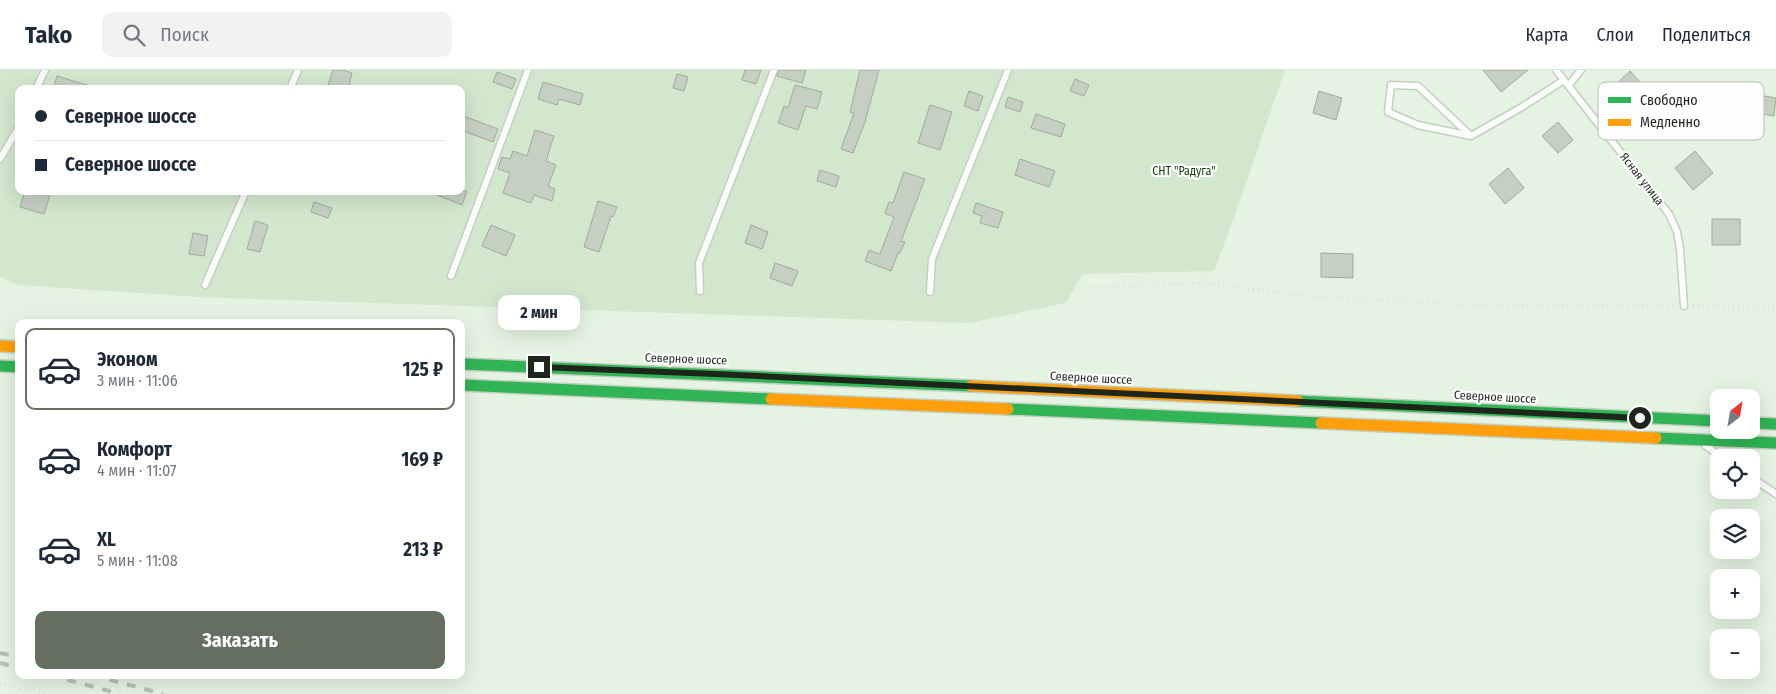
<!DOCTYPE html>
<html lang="ru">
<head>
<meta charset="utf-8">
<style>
	:root { --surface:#fff; --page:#f2f2f3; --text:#1f2937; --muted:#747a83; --line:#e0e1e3; --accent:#646e61 }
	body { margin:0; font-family:"Fira Sans Condensed",sans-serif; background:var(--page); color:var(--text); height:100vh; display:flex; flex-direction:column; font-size:19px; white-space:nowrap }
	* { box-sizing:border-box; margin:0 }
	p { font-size:16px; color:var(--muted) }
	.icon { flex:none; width:28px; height:28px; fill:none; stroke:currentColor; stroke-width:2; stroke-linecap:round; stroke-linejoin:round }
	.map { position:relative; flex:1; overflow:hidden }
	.panel { position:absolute; left:15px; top:249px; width:450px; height:360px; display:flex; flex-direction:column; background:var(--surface); border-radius:10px; box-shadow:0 5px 20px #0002 }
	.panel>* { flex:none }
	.hud { position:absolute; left:15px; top:15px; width:450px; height:110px; border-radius:10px; box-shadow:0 5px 20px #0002; display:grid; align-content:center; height:110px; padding:0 20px; background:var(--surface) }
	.needle { width:32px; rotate:31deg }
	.buttons { position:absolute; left:1710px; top:319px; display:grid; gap:10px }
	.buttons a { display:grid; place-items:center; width:50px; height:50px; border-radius:10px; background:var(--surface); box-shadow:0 5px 20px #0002; font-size:25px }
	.end { position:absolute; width:22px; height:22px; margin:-11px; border:6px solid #1e261c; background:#fff; box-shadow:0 0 0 2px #fff }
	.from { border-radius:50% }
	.bubble { position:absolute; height:35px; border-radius:10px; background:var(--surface); box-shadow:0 5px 20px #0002; font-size:16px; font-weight:700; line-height:35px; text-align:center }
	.hud b { display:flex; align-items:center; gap:18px; height:48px; font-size:19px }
	.hud b+b { border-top:1px solid var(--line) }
	.hud i { width:12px; height:12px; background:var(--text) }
	ul { padding:9px 0 0; list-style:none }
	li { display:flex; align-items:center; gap:15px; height:82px; margin:0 10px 8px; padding:0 10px; border:2px solid transparent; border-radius:10px }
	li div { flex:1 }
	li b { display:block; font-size:19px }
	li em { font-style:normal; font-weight:700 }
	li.current { border-color:var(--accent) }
	li>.icon { width:45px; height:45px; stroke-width:1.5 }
	.cta { display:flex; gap:10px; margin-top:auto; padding:10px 20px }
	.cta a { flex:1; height:58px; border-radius:10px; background:var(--accent); color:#fff; font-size:20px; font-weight:700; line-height:58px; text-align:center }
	header { display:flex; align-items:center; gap:30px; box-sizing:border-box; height:70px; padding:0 25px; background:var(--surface); border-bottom:1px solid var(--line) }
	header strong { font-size:24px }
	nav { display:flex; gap:28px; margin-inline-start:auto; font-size:18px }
	.search { width:350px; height:45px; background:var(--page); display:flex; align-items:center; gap:12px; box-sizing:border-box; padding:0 18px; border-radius:10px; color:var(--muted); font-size:19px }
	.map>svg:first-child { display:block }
</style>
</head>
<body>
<header>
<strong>Tako</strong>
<div class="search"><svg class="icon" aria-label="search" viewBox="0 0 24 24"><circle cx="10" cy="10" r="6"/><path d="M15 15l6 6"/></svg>Поиск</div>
<nav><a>Карта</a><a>Слои</a><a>Поделиться</a></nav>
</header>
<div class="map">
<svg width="1776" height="624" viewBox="0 0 1776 624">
	<rect width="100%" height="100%" fill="#e5f3e2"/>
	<path fill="#d2e7ce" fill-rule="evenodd" d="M 0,0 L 1285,0 L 1235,145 L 1214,201 L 1082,204 L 1066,233 L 968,253 L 198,227 L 19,215 L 0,207 ZM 19,19 L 461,19 L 461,121 L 19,121 Z"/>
	<path fill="#c5d0c3" stroke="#9fa99c" d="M 333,0 L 343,0 L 352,3 L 348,19 L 328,15 Z
		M 745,0 L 761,0 L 756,14 L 742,10 Z
		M 779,0 L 806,0 L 802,13 L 777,6 Z
		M 860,0 L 879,0 L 865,52 L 853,83 L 841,79 L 854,43 L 850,42 Z
		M 1483,0 L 1528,0 L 1501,22 Z
		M 1630,1 L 1641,13 L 1622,30 L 1611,19 Z
		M 497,2 L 516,9 L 512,19 L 493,12 Z
		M 677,4 L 688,7 L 684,21 L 673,18 Z
		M 57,6 L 90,16 L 90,19 L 53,19 Z
		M 1075,9 L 1089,15 L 1084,26 L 1070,21 Z
		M 543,12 L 583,24 L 580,35 L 559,29 L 557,35 L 538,29 Z
		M 795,15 L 822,22 L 817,39 L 806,36 L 798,60 L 778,53 L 784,36 L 788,38 Z
		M 969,21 L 983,26 L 978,41 L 964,36 Z
		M 1319,21 L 1342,28 L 1336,50 L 1313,43 Z
		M 1753,24 L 1776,28 L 1774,46 L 1750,42 Z
		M 1008,27 L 1023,32 L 1020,42 L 1005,37 Z
		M 930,35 L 952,42 L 940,80 L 918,73 Z
		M 1036,44 L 1065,54 L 1061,67 L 1031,58 Z
		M 461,45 L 498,59 L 493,72 L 461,60 Z
		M 1558,52 L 1573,70 L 1558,83 L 1542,66 Z
		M 535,60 L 554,66 L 546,91 L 556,95 L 548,116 L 555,119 L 552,131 L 534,125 L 531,133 L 503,123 L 510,103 L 498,99 L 502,87 L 510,89 L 513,81 L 527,86 Z
		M 1695,81 L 1713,103 L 1693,120 L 1675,98 Z
		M 1020,89 L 1055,101 L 1049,117 L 1015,105 Z
		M 1508,98 L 1524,118 L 1505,134 L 1489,114 Z
		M 820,100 L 839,106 L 836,117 L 817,111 Z
		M 904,102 L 925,109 L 901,171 L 905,172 L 900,183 L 898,183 L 891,201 L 865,191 L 869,180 L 880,184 L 894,147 L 885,143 L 889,132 L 893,133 Z
		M 25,121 L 36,121 L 50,125 L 44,144 L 20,137 Z
		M 427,121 L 467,121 L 462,135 Z
		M 598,131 L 617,137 L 613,147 L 611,146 L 599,182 L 584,177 Z
		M 314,132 L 332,138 L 328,148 L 311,142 Z
		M 976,133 L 1003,142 L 998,158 L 980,153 L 982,146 L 973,143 Z
		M 1712,149 L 1740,149 L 1740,175 L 1712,175 Z
		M 255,151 L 268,155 L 260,182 L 247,179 Z
		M 491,155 L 515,165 L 506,186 L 482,176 Z
		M 751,155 L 768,162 L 762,179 L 745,173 Z
		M 193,163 L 208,166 L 204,186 L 189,184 Z
		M 1321,183 L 1353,184 L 1353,208 L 1321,207 Z
		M 775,193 L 798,201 L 792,216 L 770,208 Z"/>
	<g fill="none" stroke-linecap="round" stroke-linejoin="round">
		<defs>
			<path id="lane" d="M 1556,0 L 1669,144 L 1677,162 L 1680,179 L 1684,236
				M 1569,15 L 1581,0
				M 36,19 L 45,0
				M 290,19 L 298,0
				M 1471,66 L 1418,55 L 1388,42 L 1391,15 L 1418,16 L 1471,66 L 1522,37 L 1564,10
				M 0,89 L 19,57
				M 451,206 L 528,0
				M 205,215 L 246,121
				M 700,221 L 699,193 L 774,0
				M 930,222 L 932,189 L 1008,0
				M 1706,376 L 1723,388
				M 1751,407 L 1776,424"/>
			<path id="fast" d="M 461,294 L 971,316
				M 0,296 L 19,297
				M 461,315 L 771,329
				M 1298,331 L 1719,351
				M 1008,339 L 1321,353
				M 1751,353 L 1776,354
				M 1656,368 L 1776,373"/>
			<path id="slow" d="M 0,276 L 19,277
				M 971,316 L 1298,331
				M 771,329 L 1008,339
				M 1321,353 L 1656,368"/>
		</defs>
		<use href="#lane" stroke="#c4cfc2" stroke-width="9"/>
		<use href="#fast" stroke="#c4cfc2" stroke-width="14"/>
		<use href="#slow" stroke="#c4cfc2" stroke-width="14"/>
		<path stroke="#dcdfda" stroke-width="2.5" stroke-dasharray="1 4" stroke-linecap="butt" d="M 0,186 L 11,193 L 60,199 L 114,215 L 197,215
			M 460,206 L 589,207 L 692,220
			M 217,212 L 268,199 L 442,206
			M 1200,213 L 1223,144 L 1249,54 L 1271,0
			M 939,220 L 974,214 L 1084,218 L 1200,213 L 1316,227 L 1488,236 L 1675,236
			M 709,222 L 793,233 L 904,241 L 923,226
			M 1693,236 L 1776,237
			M 0,614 L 46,624"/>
		<use href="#lane" stroke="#fbfdfb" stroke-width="6"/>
		<use href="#fast" stroke="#30b455" stroke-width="11"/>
		<use href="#slow" stroke="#ff9f0a" stroke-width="11"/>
		<path stroke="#babeba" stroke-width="4" stroke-dasharray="9 9" stroke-linecap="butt" d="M 0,583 L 19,587
			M 0,593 L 19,598
			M 50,605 L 120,624
			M 92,605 L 163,624"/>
	</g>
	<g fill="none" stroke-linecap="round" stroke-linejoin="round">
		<path stroke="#1e261c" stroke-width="6" d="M 539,297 L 715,304 L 1640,348"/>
	</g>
	<g text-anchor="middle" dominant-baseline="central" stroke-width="4.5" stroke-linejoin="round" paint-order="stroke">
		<g font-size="12" fill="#133e0a" stroke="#fefefe">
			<text x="1184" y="101">СНТ "Радуга"</text>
		</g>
		<g font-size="12" fill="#1e261c" stroke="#fefefe">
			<text transform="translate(1642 109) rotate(52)">Ясная улица</text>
			<text transform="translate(686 289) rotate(2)">Северное шоссе</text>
			<text transform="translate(1091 308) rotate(3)">Северное шоссе</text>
			<text transform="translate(1495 327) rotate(3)">Северное шоссе</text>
		</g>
	</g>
	<rect x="1598" y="12" width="166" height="58" rx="8" fill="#fefefe" stroke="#bbbdba" stroke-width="1"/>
	<rect x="1608" y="27" width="23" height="6" fill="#30b455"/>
	<rect x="1608" y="49" width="23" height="7" fill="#ff9f0a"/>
	<g font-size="14" fill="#1e261c">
		<text x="1640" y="35">Свободно</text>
		<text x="1640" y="57">Медленно</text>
	</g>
</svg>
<div class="buttons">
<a><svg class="needle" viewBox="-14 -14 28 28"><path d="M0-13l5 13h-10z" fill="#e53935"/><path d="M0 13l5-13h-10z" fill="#747a83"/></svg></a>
<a><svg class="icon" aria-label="locate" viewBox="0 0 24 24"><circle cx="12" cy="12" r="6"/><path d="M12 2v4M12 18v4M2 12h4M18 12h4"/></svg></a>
<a><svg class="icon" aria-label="layers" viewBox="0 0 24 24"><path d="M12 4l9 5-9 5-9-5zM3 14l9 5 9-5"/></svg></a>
<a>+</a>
<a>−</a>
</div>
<i class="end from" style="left:1640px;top:348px"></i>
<i class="end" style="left:539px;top:297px"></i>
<div class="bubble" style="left:498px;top:225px;width:82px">2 мин</div>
<div class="hud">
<b><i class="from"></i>Северное шоссе</b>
<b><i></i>Северное шоссе</b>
</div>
<section class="panel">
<ul>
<li class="current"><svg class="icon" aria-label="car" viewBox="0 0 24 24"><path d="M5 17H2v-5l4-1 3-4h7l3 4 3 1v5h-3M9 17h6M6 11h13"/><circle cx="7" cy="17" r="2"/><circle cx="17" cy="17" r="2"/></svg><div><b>Эконом</b><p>3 мин · 11:06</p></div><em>125 ₽</em></li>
<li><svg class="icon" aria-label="car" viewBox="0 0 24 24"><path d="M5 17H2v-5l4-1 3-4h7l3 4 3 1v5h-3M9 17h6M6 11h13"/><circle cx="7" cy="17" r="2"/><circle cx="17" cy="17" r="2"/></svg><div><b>Комфорт</b><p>4 мин · 11:07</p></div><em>169 ₽</em></li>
<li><svg class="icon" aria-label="car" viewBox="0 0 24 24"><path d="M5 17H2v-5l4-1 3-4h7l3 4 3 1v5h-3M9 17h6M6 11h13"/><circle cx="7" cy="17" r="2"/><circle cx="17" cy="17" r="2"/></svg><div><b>XL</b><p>5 мин · 11:08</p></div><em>213 ₽</em></li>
</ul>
<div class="cta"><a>Заказать</a></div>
</section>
</div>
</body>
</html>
